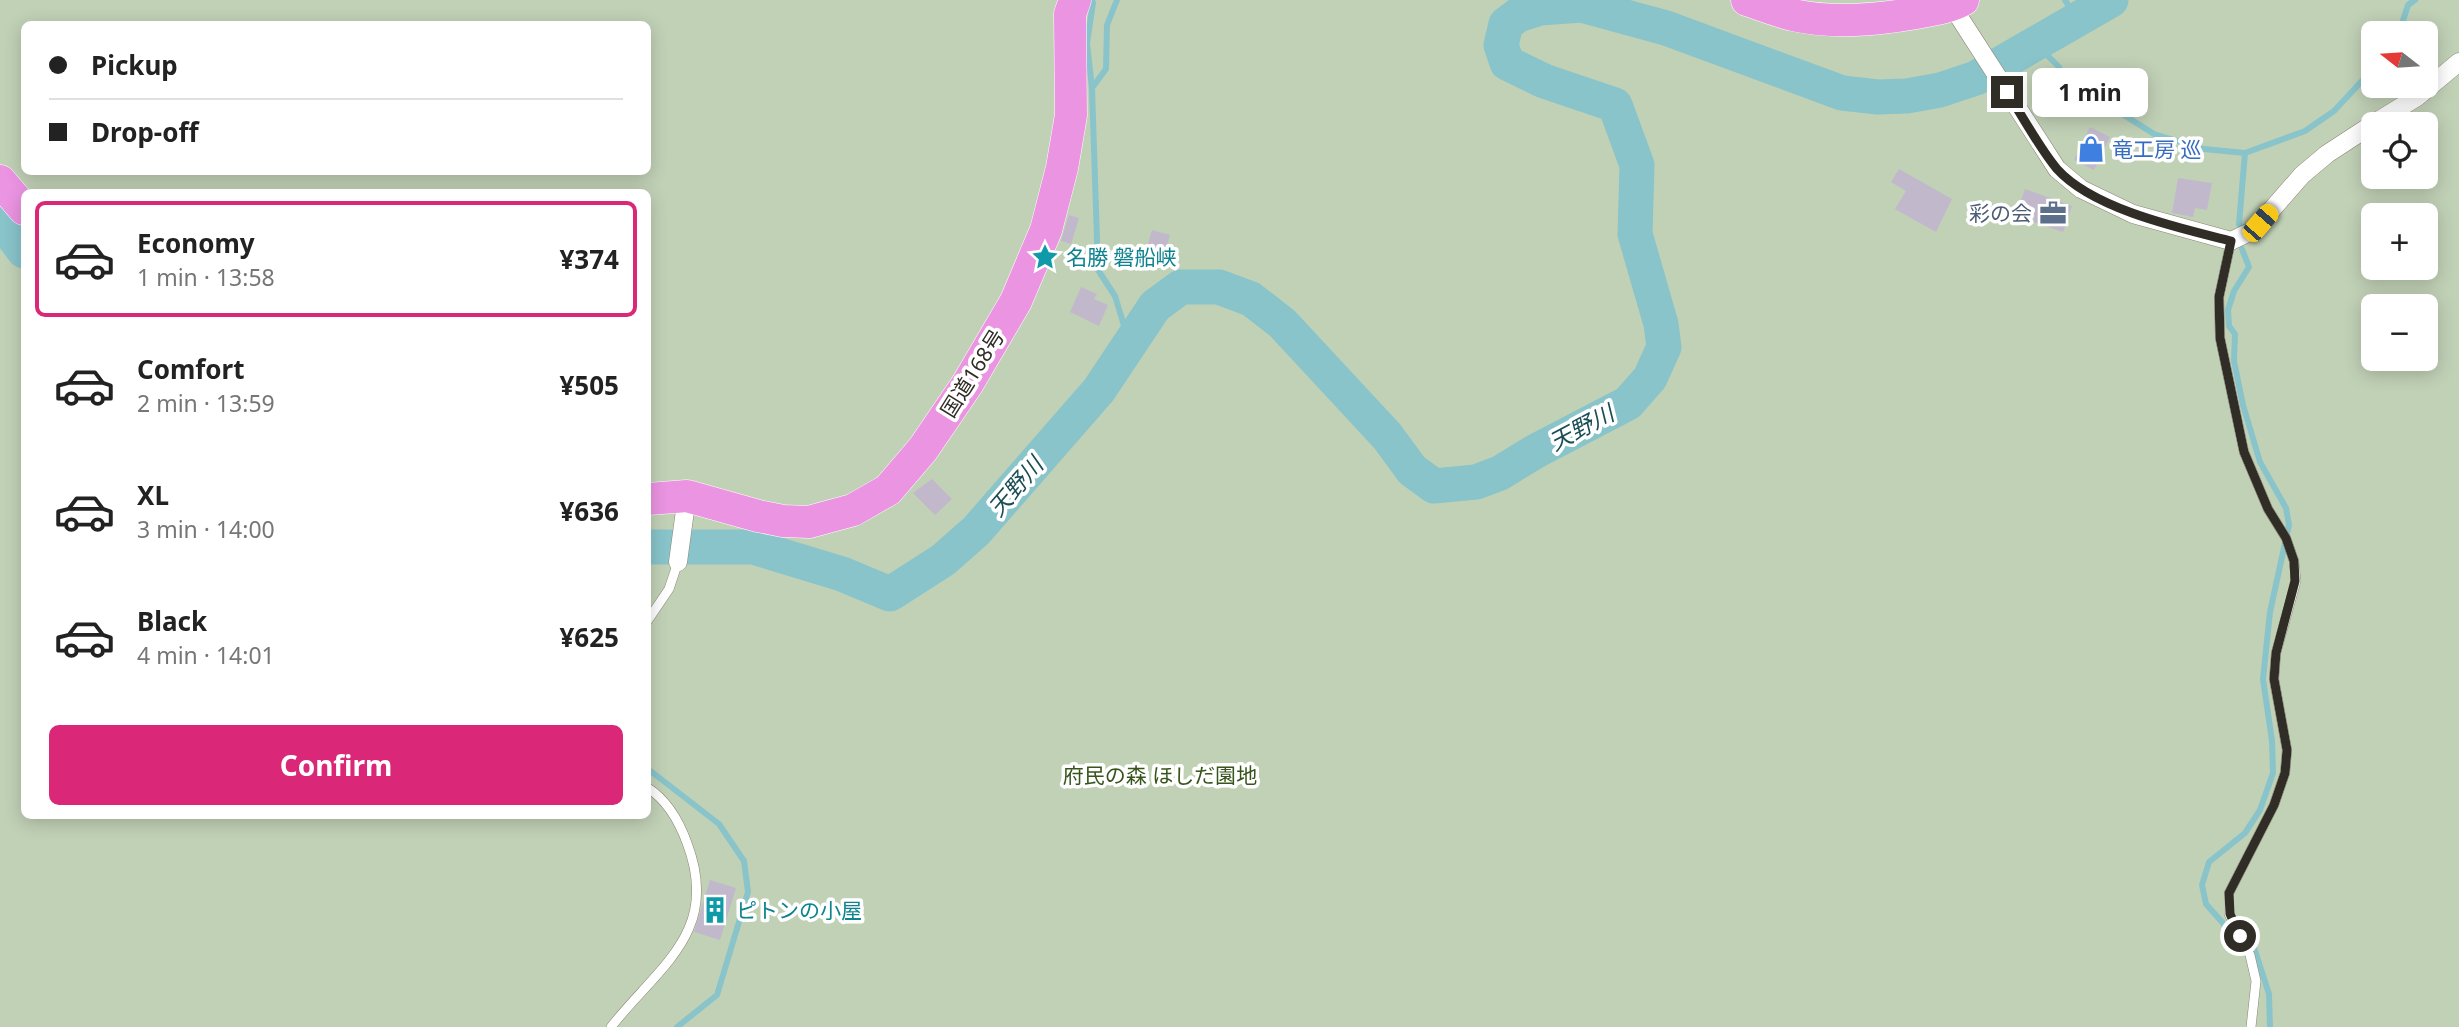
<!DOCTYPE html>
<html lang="en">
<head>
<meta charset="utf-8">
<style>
	:root { --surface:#fff; --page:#f6f6f6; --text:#222; --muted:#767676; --line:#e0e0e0; --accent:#db2777 }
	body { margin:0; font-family:"Noto Sans","Noto Sans JP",sans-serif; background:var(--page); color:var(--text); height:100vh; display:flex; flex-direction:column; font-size:26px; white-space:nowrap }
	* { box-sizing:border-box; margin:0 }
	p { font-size:23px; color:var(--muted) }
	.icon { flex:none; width:38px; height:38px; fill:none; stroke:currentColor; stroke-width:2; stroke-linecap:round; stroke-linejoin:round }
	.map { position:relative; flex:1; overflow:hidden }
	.panel { position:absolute; left:21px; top:189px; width:630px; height:630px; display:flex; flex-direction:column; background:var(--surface); border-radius:10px; box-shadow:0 4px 18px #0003 }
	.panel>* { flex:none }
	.top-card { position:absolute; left:21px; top:21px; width:630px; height:154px; border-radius:10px; box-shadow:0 4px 18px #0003; display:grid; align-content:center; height:154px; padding:0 28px; background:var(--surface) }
	.needle { width:46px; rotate:287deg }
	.buttons { position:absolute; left:2361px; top:21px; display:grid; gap:14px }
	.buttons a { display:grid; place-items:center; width:77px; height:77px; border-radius:10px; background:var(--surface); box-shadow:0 4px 18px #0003; font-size:35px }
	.end { position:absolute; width:32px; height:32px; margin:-16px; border:9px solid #302d26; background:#fff; box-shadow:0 0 0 4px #fff }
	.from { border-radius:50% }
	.bubble { position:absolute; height:49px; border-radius:10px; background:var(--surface); box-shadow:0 4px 18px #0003; font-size:23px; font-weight:700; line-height:49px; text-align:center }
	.car { position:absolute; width:21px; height:42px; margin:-21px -10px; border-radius:9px; box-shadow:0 0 5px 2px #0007; background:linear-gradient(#f5c518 24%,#345 0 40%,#f5c518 0 76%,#345 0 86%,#f5c518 0) }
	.top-card b { display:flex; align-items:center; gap:24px; height:66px; font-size:26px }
	.top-card b+b { border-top:2px solid var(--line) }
	.top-card i { width:18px; height:18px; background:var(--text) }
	ul { padding:12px 0 0; list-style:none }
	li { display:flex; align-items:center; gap:21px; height:116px; margin:0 14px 10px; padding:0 14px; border:4px solid transparent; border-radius:10px }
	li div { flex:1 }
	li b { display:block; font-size:26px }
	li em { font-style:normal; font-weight:700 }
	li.on { border-color:var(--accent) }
	li>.icon { width:63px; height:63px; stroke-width:1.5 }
	.button { display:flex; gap:14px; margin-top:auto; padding:14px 28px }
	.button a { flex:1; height:80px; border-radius:10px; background:var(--accent); color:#fff; font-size:28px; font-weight:700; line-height:80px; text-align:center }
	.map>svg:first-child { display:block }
</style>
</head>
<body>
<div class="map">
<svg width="2459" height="1027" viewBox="0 0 2459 1027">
	<rect width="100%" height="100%" fill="#e5dec9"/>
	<path fill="#c1d1b6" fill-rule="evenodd" d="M 0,0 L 2459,0 L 2459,1027 L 0,1027 ZM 24,24 L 648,24 L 648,172 L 24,172 ZM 2373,33 L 2426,33 L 2426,86 L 2373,86 ZM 2373,124 L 2426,124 L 2426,177 L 2373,177 ZM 24,192 L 648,192 L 648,816 L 24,816 ZM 2373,215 L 2426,215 L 2426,268 L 2373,268 ZM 2373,306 L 2426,306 L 2426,359 L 2373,359 Z"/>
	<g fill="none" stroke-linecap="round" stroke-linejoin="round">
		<path stroke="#89c4cb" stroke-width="6" d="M 1092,0 L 1093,3 L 1087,43 L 1092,88 L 1098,270 L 1115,296 L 1129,342
			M 2065,0 L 2077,20
			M 2399,33 L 2408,5 L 2415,0
			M 2037,45 L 2059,67
			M 1092,88 L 1106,69 L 1107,25 L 1117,0
			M 2089,93 L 2154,134 L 2204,149 L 2245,153 L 2305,131 L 2334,111 L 2373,69
			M 2239,224 L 2245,153
			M 2242,249 L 2249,267 L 2234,291 L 2228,310 L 2229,326 L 2235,334 L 2234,361 L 2243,405 L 2260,462 L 2286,508 L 2289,525 L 2270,612 L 2263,679 L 2272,741 L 2273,773 L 2260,810 L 2245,833 L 2209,862 L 2202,885 L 2206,904 L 2230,931 L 2248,929 L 2269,994 L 2270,1027
			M 648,769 L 719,824 L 744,861 L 748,892 L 717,995 L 677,1027"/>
		<path stroke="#89c4cb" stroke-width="35" d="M 0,219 L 24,251
			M 648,547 L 753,547 L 842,574 L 890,594 L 943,560 L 976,531 L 1099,390 L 1155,306 L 1181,287 L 1219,287 L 1251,299 L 1282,323 L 1387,436 L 1412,470 L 1434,486 L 1476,482 L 1500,473 L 1536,451 L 1628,403 L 1650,378 L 1664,347 L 1661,324 L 1635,234 L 1637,165 L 1615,105 L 1544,81 L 1507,63 L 1501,45 L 1506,24 L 1518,15 L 1540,8 L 1582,5 L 1666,28 L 1842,93 L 1878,97 L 1907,96 L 1940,90 L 1976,78 L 2111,0"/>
	</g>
	<path fill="#c1b8cc" d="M 2090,127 L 2110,137 L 2094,170 L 2074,160 Z
		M 1899,169 L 1952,199 L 1936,232 L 1895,209 L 1906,191 L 1891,182 Z
		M 2178,178 L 2212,183 L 2207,210 L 2195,208 L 2193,217 L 2172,213 Z
		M 2025,189 L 2072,206 L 2063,232 L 2033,222 L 2035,215 L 2018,209 Z
		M 1069,215 L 1079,218 L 1071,244 L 1061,241 Z
		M 1152,230 L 1170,235 L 1164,255 L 1146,250 Z
		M 1081,287 L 1097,294 L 1094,299 L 1108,305 L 1099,326 L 1070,312 Z
		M 932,479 L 952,499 L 935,515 L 913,493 Z
		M 710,880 L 736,888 L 720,940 L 694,932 Z"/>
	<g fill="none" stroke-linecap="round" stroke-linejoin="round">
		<defs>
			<path id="lane" d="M 2231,241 L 2219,297 L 2220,338 L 2244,452 L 2268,509 L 2286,538 L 2294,561 L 2296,581 L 2276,653 L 2274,679 L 2287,750 L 2285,773 L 2274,805 L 2229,893 L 2229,914 L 2250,955 L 2256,981 L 2251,1027
				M 648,620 L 669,589 L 678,562
				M 611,1027 C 659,966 721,932 687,843 C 679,821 668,801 648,788"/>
			<path id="street" d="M 1951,0 L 1952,6 L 2057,169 L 2081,189 L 2133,214 L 2231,241 L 2254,230 L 2302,175 L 2327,154 L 2373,124
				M 2373,124 L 2417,97 L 2459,62
				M 678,562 L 687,496"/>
			<path id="highway" d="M 1747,0 C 1762,5 1777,11 1793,15 C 1834,24 1876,20 1916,13 C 1932,10 1948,8 1963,0
				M 0,181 L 24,209
				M 648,499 L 687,496 L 758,516 L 783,521 L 809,522 L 853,510 L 888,490 L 923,449 L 968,383 L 1016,301 L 1046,230 L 1062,168 L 1071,115 L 1070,14 L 1075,0"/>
		</defs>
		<use href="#lane" stroke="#8b8572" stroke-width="10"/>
		<use href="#street" stroke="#8b8572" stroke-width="19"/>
		<use href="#highway" stroke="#fff" stroke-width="33"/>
		<use href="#lane" stroke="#fff" stroke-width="9"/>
		<use href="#street" stroke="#fff" stroke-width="18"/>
		<use href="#highway" stroke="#eb94e2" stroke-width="32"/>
	</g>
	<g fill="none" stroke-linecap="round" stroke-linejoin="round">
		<path stroke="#302d26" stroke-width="9" d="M 2007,92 C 2021,114 2040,149 2057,169 C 2093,209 2179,228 2231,241 L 2219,297 L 2220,338 L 2244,452 L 2268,509 L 2286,538 L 2294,561 L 2295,581 L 2276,653 L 2274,679 L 2287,750 L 2285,773 L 2274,805 L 2229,893 L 2230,914 L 2240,936"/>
	</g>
	<defs>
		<symbol id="shop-bare" viewBox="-9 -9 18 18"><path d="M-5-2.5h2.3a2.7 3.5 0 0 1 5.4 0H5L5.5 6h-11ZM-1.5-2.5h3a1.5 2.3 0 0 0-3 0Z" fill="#3f7fe0" stroke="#fff" stroke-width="2.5" paint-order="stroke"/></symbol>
		<symbol id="office-bare" viewBox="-9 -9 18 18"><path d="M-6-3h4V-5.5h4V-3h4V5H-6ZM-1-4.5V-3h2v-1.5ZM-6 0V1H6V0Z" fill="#5c6f8a" stroke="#fff" stroke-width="2.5" paint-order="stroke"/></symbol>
		<symbol id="sight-bare" viewBox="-9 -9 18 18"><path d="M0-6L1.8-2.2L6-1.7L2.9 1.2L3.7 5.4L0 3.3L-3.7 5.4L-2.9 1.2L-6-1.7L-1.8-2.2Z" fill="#0f9aa8" stroke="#fff" stroke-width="2.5" paint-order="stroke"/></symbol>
		<symbol id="building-bare" viewBox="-9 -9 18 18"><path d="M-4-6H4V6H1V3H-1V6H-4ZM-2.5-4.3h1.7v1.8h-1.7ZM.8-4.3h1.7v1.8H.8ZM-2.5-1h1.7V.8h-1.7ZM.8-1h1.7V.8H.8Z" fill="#0f9aa8" stroke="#fff" stroke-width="2.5" paint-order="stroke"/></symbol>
	</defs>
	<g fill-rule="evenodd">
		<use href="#shop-bare" x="2072" y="130" width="38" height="38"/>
		<use href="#office-bare" x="2034" y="194" width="38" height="38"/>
		<use href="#sight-bare" x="1026" y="238" width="38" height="38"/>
		<use href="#building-bare" x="696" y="891" width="38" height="38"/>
	</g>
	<g text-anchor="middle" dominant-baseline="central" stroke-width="7" stroke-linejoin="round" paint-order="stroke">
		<g font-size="21" fill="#366cbe" stroke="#fff" text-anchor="start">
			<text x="2112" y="149">竜工房 巡</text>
		</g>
		<g font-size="21" fill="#4e5e75" stroke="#fff" text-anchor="end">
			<text x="2032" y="213">彩の会</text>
		</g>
		<g font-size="21" fill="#0d838f" stroke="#fff" text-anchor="start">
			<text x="1066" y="257">名勝 磐船峡</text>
			<text x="736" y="910">ピトンの小屋</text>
		</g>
		<g font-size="21" fill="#302d26" stroke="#fff">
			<text transform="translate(972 373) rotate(-58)">国道168号</text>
		</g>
		<g font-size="21" fill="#37541a" stroke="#fff">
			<text x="1160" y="775">府民の森 ほしだ園地</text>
		</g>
		<g font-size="23" font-style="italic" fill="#1a4e54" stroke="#fff">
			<text transform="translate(1581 427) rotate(-28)">天野川</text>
			<text transform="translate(1015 486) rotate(-49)">天野川</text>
		</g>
	</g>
</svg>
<div class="buttons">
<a><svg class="needle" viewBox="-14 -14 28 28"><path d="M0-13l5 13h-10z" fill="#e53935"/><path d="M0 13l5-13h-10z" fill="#767676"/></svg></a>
<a><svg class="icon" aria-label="locate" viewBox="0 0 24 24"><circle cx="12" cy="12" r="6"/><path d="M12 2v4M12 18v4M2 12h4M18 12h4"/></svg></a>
<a>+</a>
<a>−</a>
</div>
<i class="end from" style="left:2240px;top:936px"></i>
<i class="end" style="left:2007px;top:92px"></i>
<div class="bubble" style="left:2032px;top:68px;width:116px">1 min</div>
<i class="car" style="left:2260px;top:223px;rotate:41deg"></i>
<div class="top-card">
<b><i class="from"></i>Pickup</b>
<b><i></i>Drop-off</b>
</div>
<section class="panel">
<ul>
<li class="on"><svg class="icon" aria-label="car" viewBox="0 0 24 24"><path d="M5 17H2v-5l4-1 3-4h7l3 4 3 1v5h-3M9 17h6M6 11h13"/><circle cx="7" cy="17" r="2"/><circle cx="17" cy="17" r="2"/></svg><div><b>Economy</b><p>1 min · 13:58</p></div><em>¥374</em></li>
<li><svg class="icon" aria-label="car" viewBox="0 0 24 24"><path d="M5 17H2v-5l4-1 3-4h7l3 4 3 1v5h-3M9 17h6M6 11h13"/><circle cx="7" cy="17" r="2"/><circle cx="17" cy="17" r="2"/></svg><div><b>Comfort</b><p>2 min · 13:59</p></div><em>¥505</em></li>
<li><svg class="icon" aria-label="car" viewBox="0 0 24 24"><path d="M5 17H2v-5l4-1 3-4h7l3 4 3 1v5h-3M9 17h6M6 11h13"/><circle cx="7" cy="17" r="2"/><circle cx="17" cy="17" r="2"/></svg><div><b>XL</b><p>3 min · 14:00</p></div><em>¥636</em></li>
<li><svg class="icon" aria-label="car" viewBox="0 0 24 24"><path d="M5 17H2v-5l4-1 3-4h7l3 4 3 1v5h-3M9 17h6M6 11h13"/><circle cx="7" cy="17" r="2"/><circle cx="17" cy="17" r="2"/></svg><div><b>Black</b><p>4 min · 14:01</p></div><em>¥625</em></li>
</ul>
<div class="button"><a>Confirm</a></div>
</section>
</div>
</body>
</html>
